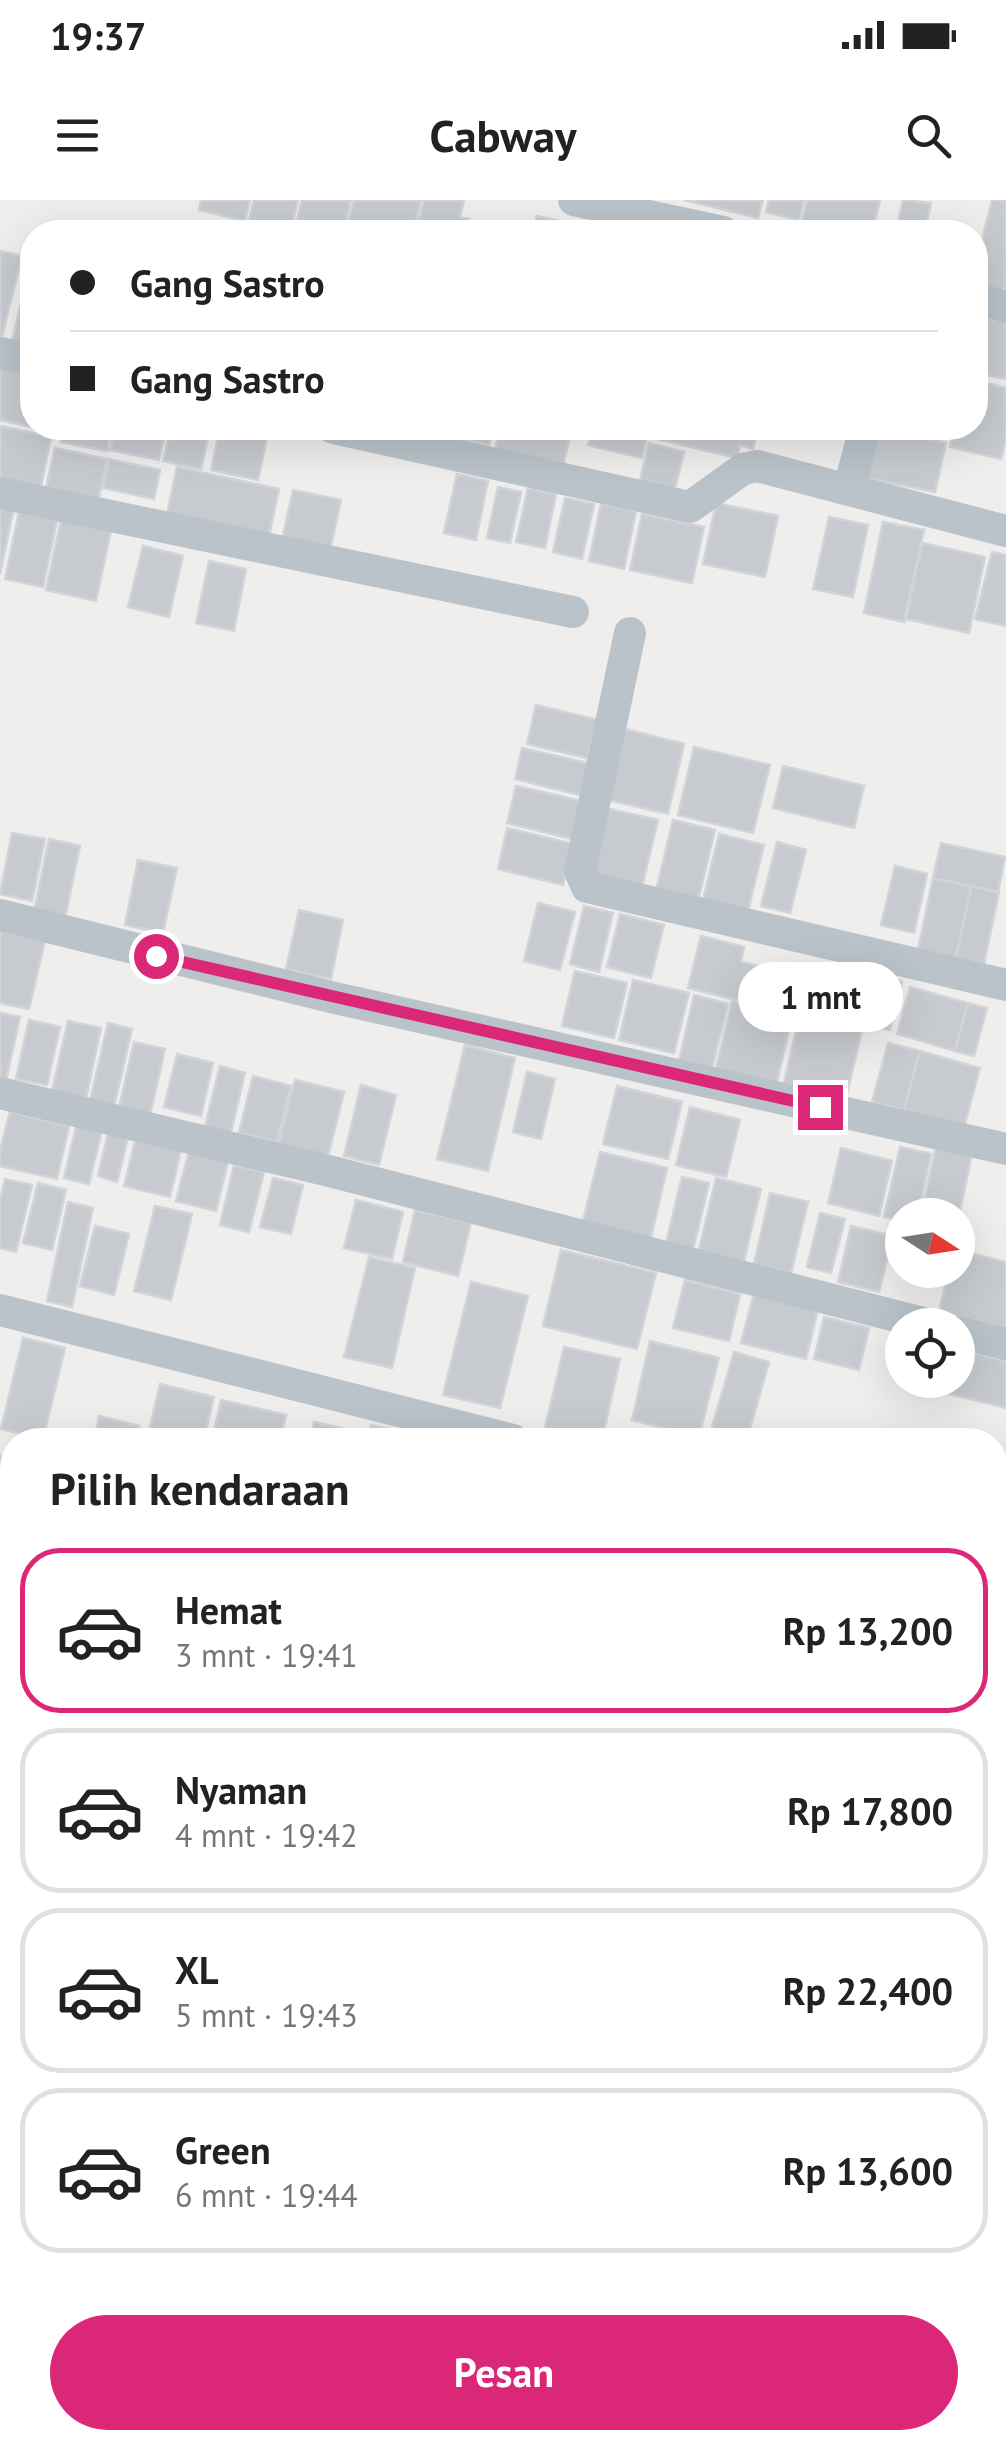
<!DOCTYPE html>
<html lang="id">
<head>
<meta charset="utf-8">
<style>
	:root { --surface:#fff; --page:#f2f2f2; --text:#222; --muted:#767676; --line:#e0e0e0; --accent:#db2777 }
	body { margin:0; font-family:"PT Sans",sans-serif; background:var(--page); color:var(--text); height:100vh; display:flex; flex-direction:column; font-size:38px; white-space:nowrap }
	* { box-sizing:border-box; margin:0 }
	p { font-size:32px; color:var(--muted) }
	.icon { flex:none; width:55px; height:55px; fill:none; stroke:currentColor; stroke-width:2; stroke-linecap:round; stroke-linejoin:round }
	.map { position:relative; flex:1; overflow:hidden }
	.sheet { position:absolute; left:0px; top:1228px; width:1008px; height:1022px; display:flex; flex-direction:column; background:var(--surface); border-radius:40px 40px 0 0; box-shadow:0 10px 40px #0002 }
	.sheet>* { flex:none }
	.hud { position:absolute; left:20px; top:20px; width:968px; height:220px; border-radius:40px; box-shadow:0 10px 40px #0002; display:grid; align-content:center; height:220px; padding:0 50px; background:var(--surface) }
	.needle { width:65px; rotate:102deg }
	.controls { position:absolute; left:885px; top:998px; display:grid; gap:20px }
	.controls a { display:grid; place-items:center; width:90px; height:90px; border-radius:50%; background:var(--surface); box-shadow:0 10px 40px #0002; font-size:50px }
	.end { position:absolute; width:45px; height:45px; margin:-22px; border:12px solid #db2777; background:#fff; box-shadow:0 0 0 5px #fff }
	.from { border-radius:50% }
	.bubble { position:absolute; height:70px; border-radius:35px; background:var(--surface); box-shadow:0 10px 40px #0002; font-size:32px; font-weight:700; line-height:70px; text-align:center }
	.hud b { display:flex; align-items:center; gap:35px; height:95px; font-size:38px }
	.hud b+b { border-top:2px solid var(--line) }
	.hud i { width:25px; height:25px; background:var(--text) }
	ul { padding:0; list-style:none }
	li { display:flex; align-items:center; gap:30px; height:165px; margin:0 20px 15px; padding:0 30px; border:5px solid var(--line); border-radius:40px }
	li div { flex:1 }
	li b { display:block; font-size:38px }
	li em { font-style:normal; font-weight:700 }
	li.selected { border-color:var(--accent) }
	li>.icon { width:90px; height:90px; stroke-width:1.5 }
	h2 { padding:0 50px; font-size:45px; line-height:120px }
	.cta { display:flex; gap:20px; margin-top:auto; padding:20px 50px }
	.cta a { flex:1; height:115px; border-radius:60px; background:var(--accent); color:#fff; font-size:40px; font-weight:700; line-height:115px; text-align:center }
	.status { display:flex; justify-content:space-between; align-items:center; height:70px; padding:0 50px; background:var(--surface); direction:ltr }
	.status svg { height:28px; fill:currentColor }
	header { display:flex; justify-content:space-between; align-items:center; height:130px; padding:0 50px; background:var(--surface); font-size:45px; font-weight:700 }
	.map>svg:first-child { display:block }
</style>
</head>
<body>
<div class="status"><b>19:37</b><svg viewBox="0 0 49 12"><path d="M0 12V9h3v3zM5 12V6h3v6zM10 12V3h3v9zM15 12V0h3v12zM26 1h20v11H26zM47 4h2v5h-2z"/></svg></div>
<header><svg class="icon" aria-label="menu" viewBox="0 0 24 24"><path d="M4 6h16M4 12h16M4 18h16"/></svg>Cabway<svg class="icon" aria-label="search" viewBox="0 0 24 24"><circle cx="10" cy="10" r="6"/><path d="M15 15l6 6"/></svg></header>
<div class="map">
<svg width="1006" height="2248" viewBox="0 0 1006 2248">
	<rect width="100%" height="100%" fill="#f0eded"/>
	<path fill="#c7cbd0" stroke="#d1d4d8" stroke-width="2.5" d="M 201,0 L 250,0 L 245,21 L 199,10 Z
		M 254,0 L 298,0 L 291,29 L 249,20 Z
		M 302,0 L 351,0 L 343,32 L 313,32 L 295,28 Z
		M 354,0 L 421,0 L 413,32 L 346,32 Z
		M 424,0 L 464,0 L 460,17 L 469,19 L 466,32 L 416,32 Z
		M 684,0 L 763,0 L 758,18 Z
		M 769,0 L 804,0 L 799,20 L 766,12 Z
		M 807,0 L 880,0 L 872,32 L 800,32 Z
		M 903,0 L 931,3 L 925,32 L 896,32 Z
		M 992,0 L 1006,0 L 1006,82 L 1002,98 L 975,91 L 975,69 Z
		M 537,16 L 585,27 L 584,32 L 533,32 Z
		M 595,18 L 652,32 L 592,32 Z
		M 0,51 L 22,56 L 1,140 L 0,140 Z
		M 32,56 L 32,152 L 11,146 Z
		M 975,115 L 1006,122 L 1006,179 L 975,173 Z
		M 32,167 L 32,227 L 0,220 L 0,168 Z
		M 975,180 L 1006,188 L 1006,239 L 1001,259 L 950,247 L 954,228 L 975,228 Z
		M 0,226 L 51,237 L 39,296 L 0,288 Z
		M 64,228 L 112,228 L 107,251 L 61,242 Z
		M 115,228 L 166,228 L 159,260 L 110,250 Z
		M 171,228 L 210,228 L 201,269 L 163,261 Z
		M 220,228 L 269,228 L 258,280 L 211,270 Z
		M 452,228 L 493,228 L 489,245 L 450,237 Z
		M 500,228 L 572,228 L 562,270 L 494,254 Z
		M 593,228 L 649,228 L 642,258 L 588,245 Z
		M 655,228 L 758,228 L 753,249 L 740,245 L 737,258 L 653,238 Z
		M 872,228 L 946,243 L 935,292 L 861,277 Z
		M 649,243 L 684,252 L 675,289 L 640,281 Z
		M 55,248 L 107,259 L 97,307 L 44,296 Z
		M 109,259 L 160,270 L 154,299 L 103,288 Z
		M 177,267 L 279,289 L 267,346 L 165,324 Z
		M 457,274 L 488,281 L 476,340 L 444,333 Z
		M 498,287 L 521,292 L 510,343 L 487,338 Z
		M 528,288 L 556,294 L 545,348 L 516,342 Z
		M 293,290 L 341,300 L 329,355 L 281,345 Z
		M 565,298 L 594,304 L 582,359 L 553,352 Z
		M 0,299 L 15,302 L 0,374 Z
		M 716,303 L 778,316 L 765,377 L 703,364 Z
		M 601,304 L 636,311 L 624,369 L 589,361 Z
		M 19,312 L 57,320 L 43,387 L 5,379 Z
		M 642,314 L 704,327 L 692,383 L 630,370 Z
		M 62,315 L 112,326 L 96,401 L 46,390 Z
		M 829,317 L 868,325 L 853,397 L 813,389 Z
		M 883,322 L 924,330 L 904,422 L 864,413 Z
		M 922,343 L 985,357 L 969,433 L 906,419 Z
		M 143,346 L 183,356 L 169,417 L 128,407 Z
		M 992,352 L 1006,355 L 1006,426 L 975,419 Z
		M 209,361 L 246,369 L 234,431 L 196,423 Z
		M 536,505 L 597,520 L 587,558 L 527,544 Z
		M 625,529 L 684,544 L 668,614 L 609,600 Z
		M 694,547 L 770,565 L 753,633 L 678,615 Z
		M 522,548 L 591,564 L 584,596 L 515,579 Z
		M 783,566 L 864,586 L 854,628 L 773,608 Z
		M 516,586 L 581,601 L 572,639 L 507,623 Z
		M 605,608 L 658,620 L 642,687 L 589,674 Z
		M 673,620 L 715,630 L 697,705 L 655,695 Z
		M 507,628 L 573,644 L 563,685 L 498,669 Z
		M 12,633 L 45,639 L 32,701 L 0,694 Z
		M 719,634 L 764,645 L 747,715 L 702,704 Z
		M 49,639 L 80,646 L 65,718 L 34,711 Z
		M 777,642 L 806,650 L 790,713 L 761,706 Z
		M 941,643 L 1005,657 L 998,692 L 933,678 Z
		M 138,660 L 177,668 L 163,733 L 125,725 Z
		M 895,666 L 927,674 L 914,733 L 881,725 Z
		M 933,678 L 971,686 L 956,758 L 918,750 Z
		M 971,686 L 999,692 L 984,764 L 956,758 Z
		M 538,703 L 575,712 L 560,770 L 524,761 Z
		M 584,706 L 613,713 L 599,772 L 570,764 Z
		M 299,710 L 343,720 L 331,779 L 286,769 Z
		M 620,714 L 664,725 L 651,778 L 607,767 Z
		M 0,731 L 45,741 L 29,809 L 0,803 Z
		M 701,736 L 744,747 L 741,762 L 763,767 L 753,804 L 688,788 Z
		M 835,765 L 902,781 L 890,830 L 823,814 Z
		M 575,771 L 627,783 L 614,838 L 562,826 Z
		M 633,780 L 689,793 L 674,853 L 619,840 Z
		M 910,787 L 968,803 L 955,851 L 897,834 Z
		M 694,795 L 728,804 L 712,868 L 679,861 Z
		M 732,801 L 792,816 L 776,886 L 715,872 Z
		M 968,803 L 987,808 L 974,856 L 955,851 Z
		M 0,813 L 20,817 L 6,880 L 0,879 Z
		M 800,815 L 862,830 L 845,902 L 783,887 Z
		M 29,820 L 60,827 L 47,885 L 16,879 Z
		M 68,821 L 101,828 L 85,903 L 51,895 Z
		M 108,823 L 132,829 L 114,907 L 90,901 Z
		M 134,842 L 165,849 L 149,920 L 118,912 Z
		M 888,843 L 920,851 L 904,910 L 872,902 Z
		M 465,845 L 515,858 L 488,971 L 437,959 Z
		M 920,851 L 980,868 L 964,927 L 904,910 Z
		M 177,854 L 213,863 L 201,916 L 164,907 Z
		M 220,866 L 245,873 L 230,936 L 204,930 Z
		M 527,872 L 555,879 L 541,939 L 513,932 Z
		M 253,876 L 291,886 L 277,942 L 239,933 Z
		M 295,880 L 344,892 L 327,960 L 278,948 Z
		M 361,885 L 396,895 L 379,965 L 344,956 Z
		M 617,886 L 682,902 L 668,959 L 603,944 Z
		M 690,907 L 740,920 L 726,977 L 676,965 Z
		M 10,912 L 69,926 L 57,979 L 0,966 L 0,950 Z
		M 78,919 L 103,926 L 89,984 L 64,978 Z
		M 110,925 L 130,930 L 117,982 L 98,976 Z
		M 137,934 L 182,945 L 170,997 L 124,986 Z
		M 936,946 L 972,954 L 958,1021 L 958,1015 L 921,1015 Z
		M 900,947 L 931,954 L 918,1015 L 902,1015 L 902,1021 L 884,1017 Z
		M 841,948 L 892,961 L 879,1016 L 828,1003 Z
		M 189,951 L 228,961 L 216,1011 L 176,1001 Z
		M 600,952 L 667,968 L 649,1046 L 581,1029 Z
		M 234,965 L 264,972 L 249,1032 L 220,1025 Z
		M 682,977 L 709,983 L 693,1050 L 666,1043 Z
		M 273,978 L 303,985 L 291,1034 L 260,1027 Z
		M 716,978 L 761,989 L 743,1065 L 698,1054 Z
		M 5,979 L 32,985 L 16,1052 L 0,1048 L 0,1001 Z
		M 38,983 L 66,990 L 52,1050 L 23,1043 Z
		M 770,993 L 808,1002 L 791,1073 L 754,1064 Z
		M 356,1000 L 403,1012 L 392,1059 L 344,1048 Z
		M 68,1002 L 93,1008 L 72,1107 L 47,1101 Z
		M 155,1006 L 192,1014 L 171,1100 L 134,1091 Z
		M 415,1010 L 471,1023 L 458,1076 L 403,1062 Z
		M 820,1013 L 845,1019 L 831,1073 L 807,1067 Z
		M 95,1026 L 129,1034 L 114,1095 L 80,1086 Z
		M 851,1026 L 893,1036 L 879,1092 L 838,1082 Z
		M 561,1050 L 656,1073 L 637,1149 L 543,1126 Z
		M 958,1050 L 1006,1062 L 1006,1128 L 939,1112 L 949,1070 L 958,1070 Z
		M 369,1057 L 415,1068 L 392,1168 L 344,1157 Z
		M 685,1080 L 740,1094 L 729,1141 L 673,1128 Z
		M 471,1082 L 528,1096 L 500,1208 L 443,1195 Z
		M 754,1093 L 818,1109 L 806,1159 L 741,1143 Z
		M 824,1117 L 869,1128 L 859,1170 L 814,1159 Z
		M 23,1138 L 65,1148 L 43,1239 L 1,1229 Z
		M 650,1141 L 719,1158 L 699,1237 L 632,1220 Z
		M 564,1147 L 620,1159 L 602,1240 L 577,1240 L 544,1232 Z
		M 958,1149 L 1006,1161 L 1006,1208 L 929,1189 L 931,1180 L 958,1180 Z
		M 734,1152 L 769,1162 L 747,1240 L 730,1240 L 710,1234 Z
		M 160,1184 L 214,1197 L 204,1240 L 147,1240 Z
		M 221,1200 L 286,1215 L 280,1240 L 212,1240 Z
		M 99,1216 L 139,1226 L 135,1240 L 94,1240 Z
		M 314,1222 L 363,1233 L 361,1240 L 310,1240 Z
		M 371,1225 L 411,1234 L 409,1240 L 367,1240 Z
		M 0,1256 L 12,1260 L 12,1319 L 9,1336 L 0,1334 Z
		M 0,1390 L 12,1393 L 12,1439 L 6,1464 L 0,1463 Z
		M 0,1476 L 12,1479 L 12,1495 L 2,1537 Z
		M 0,1630 L 12,1633 L 9,1678 L 0,1675 Z
		M 995,1630 L 1006,1633 L 1006,1705 L 995,1703 Z
		M 995,1733 L 1006,1735 L 1006,1793 L 995,1791 Z
		M 995,1826 L 1006,1829 L 1006,1875 L 995,1872 Z
		M 12,1851 L 12,1979 L 0,1976 L 0,1904 Z
		M 999,1933 L 1006,1934 L 1006,1974 L 995,1972 Z
		M 995,1986 L 1006,1988 L 1006,2041 L 995,2039 Z
		M 0,2074 L 12,2077 L 9,2147 L 0,2145 Z
		M 995,2106 L 1006,2108 L 1006,2199 L 995,2196 Z
		M 995,2231 L 1006,2233 L 1006,2248 L 974,2248 L 976,2238 L 995,2238 Z
		M 105,2238 L 158,2238 L 156,2248 L 103,2248 Z
		M 293,2238 L 340,2238 L 338,2248 L 290,2248 Z
		M 358,2238 L 402,2238 L 399,2248 L 356,2248 Z
		M 434,2238 L 495,2238 L 492,2248 L 432,2248 Z
		M 531,2238 L 564,2238 L 562,2248 L 529,2244 Z"/>
	<g fill="none" stroke-linecap="round" stroke-linejoin="round">
		<path stroke="#b9c3c9" stroke-width="32" d="M 574,0 L 723,32
			M 975,98 L 1006,107
			M 0,153 L 32,160
			M 333,228 L 690,307 L 743,269 L 757,266 L 1006,331
			M 849,288 L 865,228
			M 0,293 L 573,412
			M 630,433 L 580,671 L 587,687 L 1006,785
			M 0,715 L 335,798 L 1006,949
			M 0,893 L 321,969 L 931,1125
			M 0,1110 L 513,1240
			M 958,1132 L 1006,1144
			M 0,1362 L 12,1366
			M 995,1362 L 1006,1365
			M 995,1457 L 1006,1415
			M 995,1485 L 1006,1487
			M 0,1545 L 12,1548
			M 995,1589 L 1006,1591
			M 995,1809 L 1006,1811
			M 0,1838 L 12,1782
			M 995,1904 L 1006,1907
			M 0,2229 L 12,2186
			M 197,2248 L 200,2238
			M 424,2248 L 427,2238
			M 586,2248 L 589,2238"/>
		<path stroke="#b9c3c9" stroke-width="40" d="M 0,2002 L 12,2006
			M 753,2238 L 786,2248"/>
	</g>
	<g fill="none" stroke-linecap="round" stroke-linejoin="round">
		<path stroke="#db2777" stroke-width="12" d="M 156,756 L 820,907"/>
	</g>
</svg>
<div class="controls">
<a><svg class="needle" viewBox="-14 -14 28 28"><path d="M0-13l5 13h-10z" fill="#e53935"/><path d="M0 13l5-13h-10z" fill="#767676"/></svg></a>
<a><svg class="icon" aria-label="locate" viewBox="0 0 24 24"><circle cx="12" cy="12" r="6"/><path d="M12 2v4M12 18v4M2 12h4M18 12h4"/></svg></a>
</div>
<i class="end from" style="left:156px;top:756px"></i>
<i class="end" style="left:820px;top:907px"></i>
<div class="bubble" style="left:738px;top:762px;width:165px">1 mnt</div>
<div class="hud">
<b><i class="from"></i>Gang Sastro</b>
<b><i></i>Gang Sastro</b>
</div>
<section class="sheet">
<h2>Pilih kendaraan</h2>
<ul>
<li class="selected"><svg class="icon" aria-label="car" viewBox="0 0 24 24"><path d="M5 17H2v-5l4-1 3-4h7l3 4 3 1v5h-3M9 17h6M6 11h13"/><circle cx="7" cy="17" r="2"/><circle cx="17" cy="17" r="2"/></svg><div><b>Hemat</b><p>3 mnt · 19:41</p></div><em>Rp 13,200</em></li>
<li><svg class="icon" aria-label="car" viewBox="0 0 24 24"><path d="M5 17H2v-5l4-1 3-4h7l3 4 3 1v5h-3M9 17h6M6 11h13"/><circle cx="7" cy="17" r="2"/><circle cx="17" cy="17" r="2"/></svg><div><b>Nyaman</b><p>4 mnt · 19:42</p></div><em>Rp 17,800</em></li>
<li><svg class="icon" aria-label="car" viewBox="0 0 24 24"><path d="M5 17H2v-5l4-1 3-4h7l3 4 3 1v5h-3M9 17h6M6 11h13"/><circle cx="7" cy="17" r="2"/><circle cx="17" cy="17" r="2"/></svg><div><b>XL</b><p>5 mnt · 19:43</p></div><em>Rp 22,400</em></li>
<li><svg class="icon" aria-label="car" viewBox="0 0 24 24"><path d="M5 17H2v-5l4-1 3-4h7l3 4 3 1v5h-3M9 17h6M6 11h13"/><circle cx="7" cy="17" r="2"/><circle cx="17" cy="17" r="2"/></svg><div><b>Green</b><p>6 mnt · 19:44</p></div><em>Rp 13,600</em></li>
</ul>
<div class="cta"><a>Pesan</a></div>
</section>
</div>
</body>
</html>
